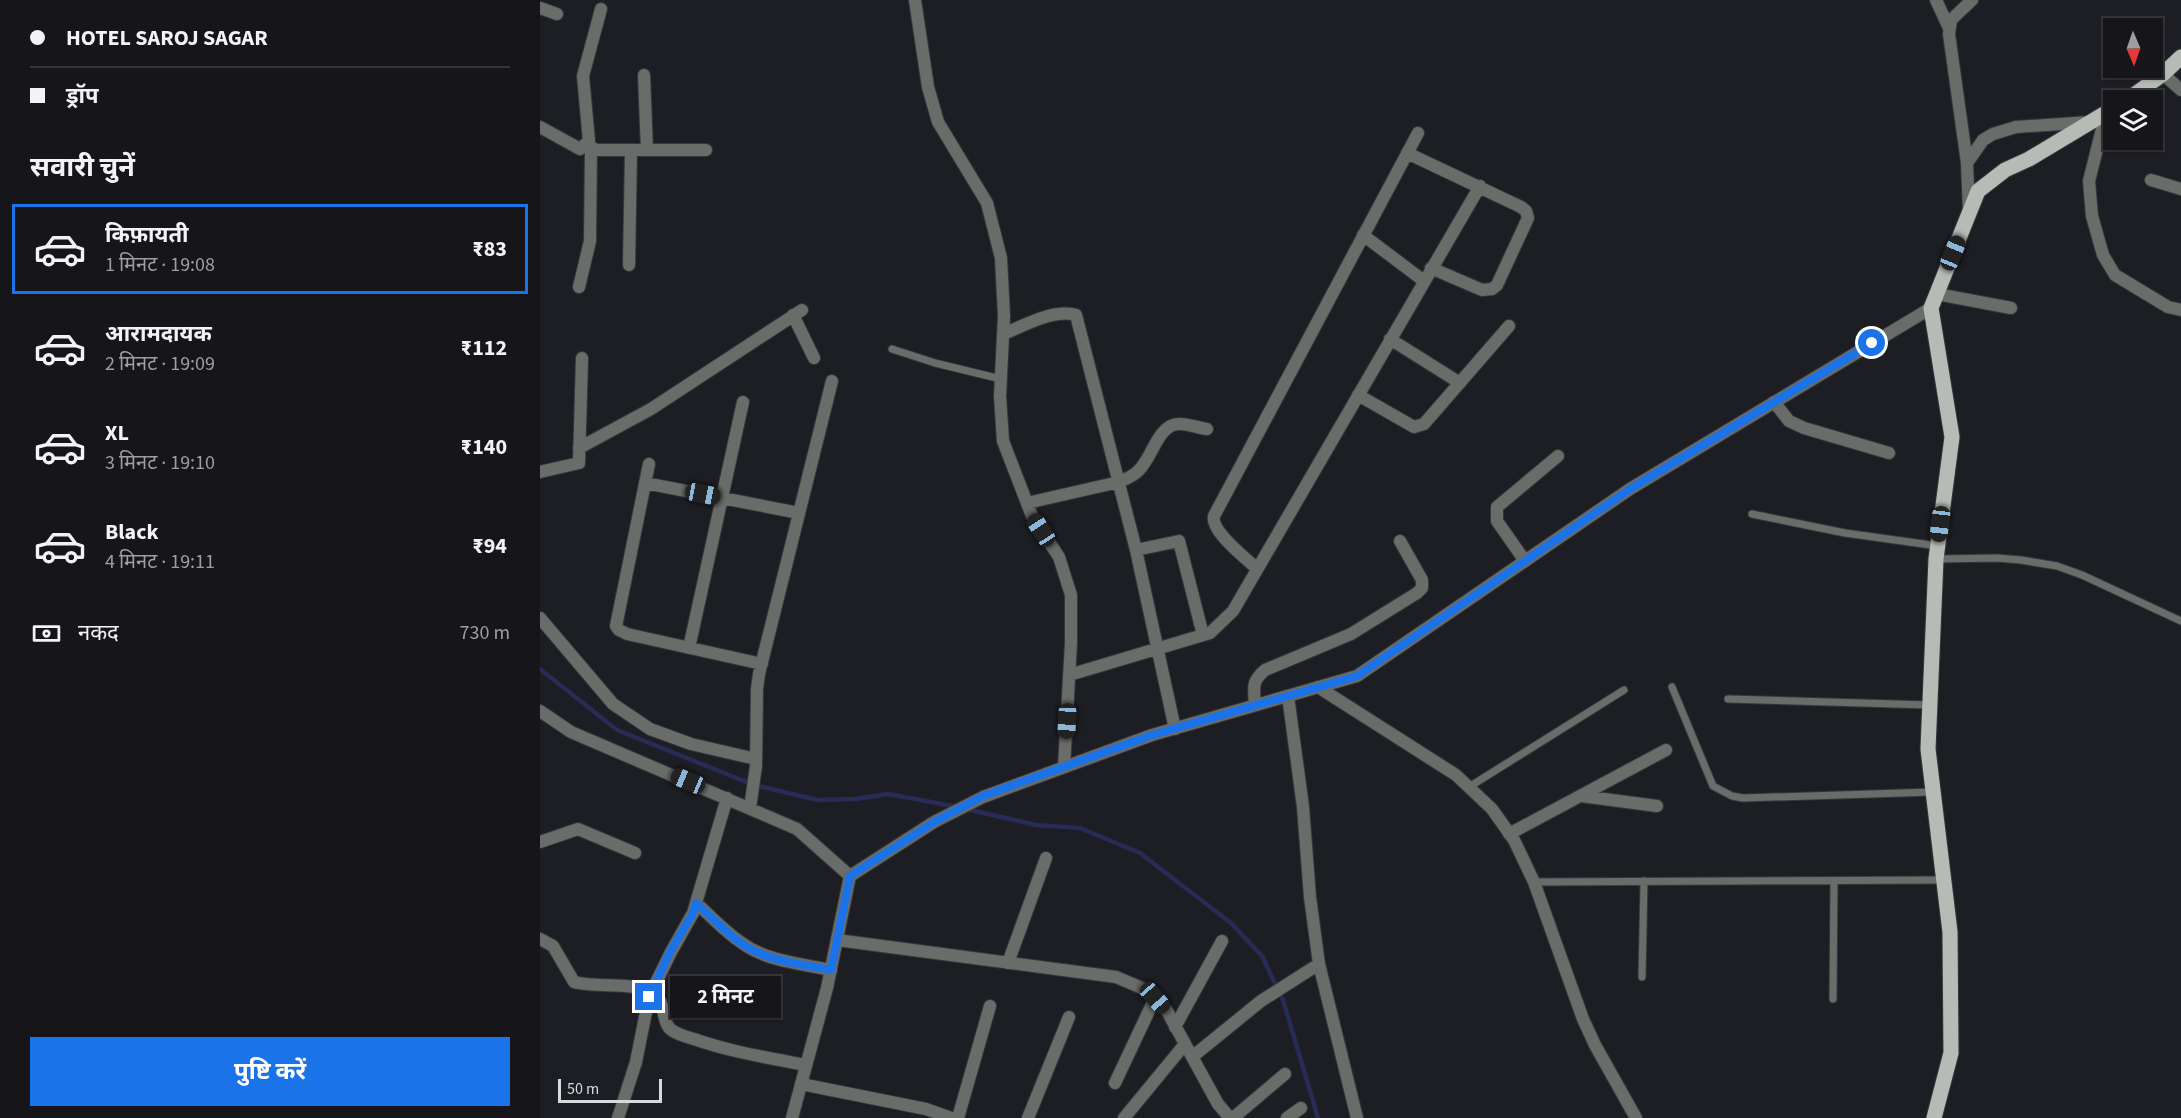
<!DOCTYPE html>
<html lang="hi">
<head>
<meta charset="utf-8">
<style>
	:root { --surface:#16161a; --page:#232327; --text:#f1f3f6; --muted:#9e9fa2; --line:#353539; --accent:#1a73e8 }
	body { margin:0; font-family:"Source Sans 3","Noto Sans Devanagari",sans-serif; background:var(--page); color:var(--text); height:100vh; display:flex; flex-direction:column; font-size:22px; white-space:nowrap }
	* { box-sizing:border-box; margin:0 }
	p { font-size:20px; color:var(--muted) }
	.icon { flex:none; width:33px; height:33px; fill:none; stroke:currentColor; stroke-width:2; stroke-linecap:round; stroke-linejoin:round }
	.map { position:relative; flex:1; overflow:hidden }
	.sheet { display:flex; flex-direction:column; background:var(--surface); width:540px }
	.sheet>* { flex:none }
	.banner { display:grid; align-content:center; height:132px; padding:0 30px; background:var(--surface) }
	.needle { width:39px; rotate:178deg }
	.controls { position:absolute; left:1563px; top:18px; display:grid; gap:12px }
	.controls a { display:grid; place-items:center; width:60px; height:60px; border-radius:0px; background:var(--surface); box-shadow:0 2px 4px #0004,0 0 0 2px var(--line); font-size:30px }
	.scale { position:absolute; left:18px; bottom:15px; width:104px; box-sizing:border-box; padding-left:6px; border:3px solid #d9dade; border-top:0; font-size:16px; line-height:21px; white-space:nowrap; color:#d9dade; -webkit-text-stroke:4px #1d1e23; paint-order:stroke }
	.end { position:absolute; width:27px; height:27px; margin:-14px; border:8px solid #1a73e8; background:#fff; box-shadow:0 0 0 3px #fff }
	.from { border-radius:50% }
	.bubble { position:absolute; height:42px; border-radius:0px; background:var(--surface); box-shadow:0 2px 4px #0004,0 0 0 2px var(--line); font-size:20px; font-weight:700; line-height:42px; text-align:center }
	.car { position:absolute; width:18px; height:36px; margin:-18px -9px; border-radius:8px; box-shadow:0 0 4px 2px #0007; background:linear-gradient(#222 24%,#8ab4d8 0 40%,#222 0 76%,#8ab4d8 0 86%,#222 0) }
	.banner b { display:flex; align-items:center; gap:21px; height:57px; font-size:22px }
	.banner b+b { border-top:2px solid var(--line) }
	.banner i { width:15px; height:15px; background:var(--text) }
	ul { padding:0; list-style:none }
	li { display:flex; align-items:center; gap:18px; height:90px; margin:0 12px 9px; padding:0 18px; border:3px solid transparent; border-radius:0px }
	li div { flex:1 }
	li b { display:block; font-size:22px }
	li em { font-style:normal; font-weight:700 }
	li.on { border-color:var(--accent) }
	li>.icon { width:54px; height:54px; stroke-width:1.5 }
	h2 { padding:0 30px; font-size:27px; line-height:72px }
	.pay { display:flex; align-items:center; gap:15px; height:66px; padding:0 30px; font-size:22px }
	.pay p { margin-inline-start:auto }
	.cta { display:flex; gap:12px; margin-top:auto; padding:12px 30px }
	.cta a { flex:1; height:69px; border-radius:0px; background:var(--accent); color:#fff; font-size:24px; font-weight:700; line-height:69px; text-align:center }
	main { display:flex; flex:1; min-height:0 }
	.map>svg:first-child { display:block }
</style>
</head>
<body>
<main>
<section class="sheet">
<div class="banner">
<b><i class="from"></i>HOTEL SAROJ SAGAR</b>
<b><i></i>ड्रॉप</b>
</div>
<h2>सवारी चुनें</h2>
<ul>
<li class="on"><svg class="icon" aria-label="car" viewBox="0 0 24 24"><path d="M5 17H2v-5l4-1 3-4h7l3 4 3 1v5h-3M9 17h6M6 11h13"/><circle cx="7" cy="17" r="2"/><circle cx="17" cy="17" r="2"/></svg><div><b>किफ़ायती</b><p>1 मिनट · 19:08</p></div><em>₹83</em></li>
<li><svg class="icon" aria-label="car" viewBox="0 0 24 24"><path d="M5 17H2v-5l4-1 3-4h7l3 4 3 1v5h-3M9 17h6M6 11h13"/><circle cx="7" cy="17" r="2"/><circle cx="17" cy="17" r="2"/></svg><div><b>आरामदायक</b><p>2 मिनट · 19:09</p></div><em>₹112</em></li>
<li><svg class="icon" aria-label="car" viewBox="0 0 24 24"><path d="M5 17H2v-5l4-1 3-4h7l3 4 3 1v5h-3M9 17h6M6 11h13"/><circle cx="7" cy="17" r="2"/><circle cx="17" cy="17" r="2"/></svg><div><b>XL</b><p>3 मिनट · 19:10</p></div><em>₹140</em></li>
<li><svg class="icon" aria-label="car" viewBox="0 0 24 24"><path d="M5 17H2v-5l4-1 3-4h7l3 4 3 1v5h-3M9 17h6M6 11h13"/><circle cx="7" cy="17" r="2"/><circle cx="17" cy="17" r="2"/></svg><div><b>Black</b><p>4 मिनट · 19:11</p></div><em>₹94</em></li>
</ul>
<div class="pay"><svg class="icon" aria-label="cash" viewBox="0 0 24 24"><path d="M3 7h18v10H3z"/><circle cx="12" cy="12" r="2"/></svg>नकद<p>730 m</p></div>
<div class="cta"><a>पुष्टि करें</a></div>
</section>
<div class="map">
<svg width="1641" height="1118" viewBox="0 0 1641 1118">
	<rect width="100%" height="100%" fill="#1d1e23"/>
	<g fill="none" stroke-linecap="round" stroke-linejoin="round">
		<path stroke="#272b56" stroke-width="4.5" d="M 0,669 L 77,730 L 214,785 L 278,800 L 316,799 L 348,794 L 418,807
			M 426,809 L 496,825 L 540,828 L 600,853 L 691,923 L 722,956 L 743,1000 L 778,1118"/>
		<defs>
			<path id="service" d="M 352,349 L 395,363 L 461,379
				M 1212,514 L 1305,533 L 1398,546
				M 1396,559 L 1457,558 L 1481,560 L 1517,566 L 1542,575 L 1641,621
				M 1132,687 L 1173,786 L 1192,796 L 1203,798 L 1393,792
				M 1188,699 L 1389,705
				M 929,787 L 1084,690
				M 994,882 L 1404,880
				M 1102,977 L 1104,881
				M 1293,999 L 1294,881"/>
			<path id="minor" d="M 375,0 L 388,87 L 398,122 L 447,203 L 461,258 L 464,316 L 460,396 L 463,441 L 492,516 L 519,557 L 531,595 L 531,643 L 524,767
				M 1396,0 L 1409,28
				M 0,8 L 17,14
				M 1623,74 L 1641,90
				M 104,75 L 107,150
				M 1566,113 L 1549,181 L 1552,216 L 1563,255 L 1575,275 L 1628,307 L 1641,310
				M 0,127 L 40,149 L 49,141 L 43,76 L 61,9
				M 46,144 L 56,150 L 166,150
				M 867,153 L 981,207 L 986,211 L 988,218 L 957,285 L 952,289 L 942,290 L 891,268
				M 1427,163 L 1409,34 L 1411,20 L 1432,0
				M 1611,180 L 1641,189
				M 1429,212 L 1427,163 L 1443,140 L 1453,134 L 1476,127 L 1549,122
				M 823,235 L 884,281
				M 89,265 L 91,150
				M 39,287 L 50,241 L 51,148
				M 1397,294 L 1471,308
				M 253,315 L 274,358
				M 463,334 C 483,326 515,308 536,315 L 596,550 L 639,541 L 663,635
				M 850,339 L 920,383
				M 818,395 L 874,427 L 884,424 L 969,326
				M 1234,402 L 1249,421 L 1264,428 L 1349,453
				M 39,448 L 111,409 L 262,310
				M 109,464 L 76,626 L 79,630 L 87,634 L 222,664
				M 0,472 L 39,463 L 42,358
				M 105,483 L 259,513
				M 487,503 L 579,482 C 586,479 594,476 599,470 C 612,458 618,425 638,424 C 647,423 658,428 667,429
				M 596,550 L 635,729
				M 985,561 L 957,521 L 957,507 L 1018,456
				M 717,569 C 706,558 670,531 674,516 L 878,133
				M 0,618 L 73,704 L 110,729 L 151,744 L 216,759
				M 149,648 L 203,402
				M 529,675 L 670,633 L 693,611 L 940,186
				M 778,687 L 916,775 L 952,809 L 974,840 L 994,882 L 1043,1019 L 1055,1045 L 1096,1118
				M 748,696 L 763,807 L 770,897 L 779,964 L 817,1118
				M 715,705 C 714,688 711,682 725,670 L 811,634 L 877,593 L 882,588 L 882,580 L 860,541
				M 0,711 L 31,732 L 257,829 L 310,876
				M 1041,796 L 1117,806
				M 210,808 L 216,766 L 217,689 L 219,674 L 292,381
				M 969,834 L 1126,750
				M 0,842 L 38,829 L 95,853
				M 156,903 C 171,916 185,932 202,943 C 226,961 262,964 291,970
				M 0,939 L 13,946 L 34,982 C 55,988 94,982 112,992 C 128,1002 120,1024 133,1031 C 139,1035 147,1037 154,1039 C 191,1052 229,1058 266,1065
				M 297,940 L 576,977 L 609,991 L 627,1011 L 678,1104 L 690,1118
				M 468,963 L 506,858
				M 635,1027 L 682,941
				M 652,1057 L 721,1001 L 779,964
				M 575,1083 L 615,998
				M 261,1084 L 386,1109 L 411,1118
				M 78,1118 L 96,1062 L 109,997 L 131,952 L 153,913 L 187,798
				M 418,1118 L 450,1006
				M 488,1118 L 529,1017
				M 584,1118 L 645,1044
				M 693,1118 L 745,1074
				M 747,1118 L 761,1108"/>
			<path id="tertiary" d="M 252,1118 L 287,988 L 310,876 L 394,822 L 443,797 L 612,735 L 817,676 L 1090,489 L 1391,308"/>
			<path id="primary" d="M 1587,100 L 1623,74 L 1641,57
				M 1394,1118 L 1411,1053 L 1410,932 L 1388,749 L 1396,559 L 1412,437 L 1391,308 L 1438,191 L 1465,170 L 1489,159 L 1574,108"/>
		</defs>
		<use href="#service" stroke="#37383d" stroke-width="9"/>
		<use href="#minor" stroke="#37383d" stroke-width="14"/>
		<use href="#tertiary" stroke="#37383d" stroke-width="14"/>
		<use href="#primary" stroke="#37383d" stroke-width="17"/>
		<use href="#service" stroke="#696c69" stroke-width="7"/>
		<use href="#minor" stroke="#696c69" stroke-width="12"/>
		<use href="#tertiary" stroke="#696c69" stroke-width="12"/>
		<use href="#primary" stroke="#b6bbb6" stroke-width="15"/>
	</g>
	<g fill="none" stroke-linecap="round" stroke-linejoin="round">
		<path stroke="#1a73e8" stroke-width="8" d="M 109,997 L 130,952 L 153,913 L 156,903 C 171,916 185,932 201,943 C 226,961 262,964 291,970 L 310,876 L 394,822 L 443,796 L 612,735 L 817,676 L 1090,489 L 1332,343"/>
	</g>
</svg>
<div class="controls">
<a><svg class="needle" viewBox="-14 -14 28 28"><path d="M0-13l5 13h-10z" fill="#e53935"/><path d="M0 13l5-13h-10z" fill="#9e9fa2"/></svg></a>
<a><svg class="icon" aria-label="layers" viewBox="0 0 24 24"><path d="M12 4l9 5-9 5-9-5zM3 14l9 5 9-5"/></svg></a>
</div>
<div class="scale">50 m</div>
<i class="end from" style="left:1332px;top:343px"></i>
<i class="end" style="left:109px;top:997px"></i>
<div class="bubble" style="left:130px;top:976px;width:111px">2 मिनट</div>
<i class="car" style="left:1413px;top:253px;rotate:22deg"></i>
<i class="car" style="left:163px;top:494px;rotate:101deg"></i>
<i class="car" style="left:1400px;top:524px;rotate:187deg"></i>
<i class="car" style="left:501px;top:530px;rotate:327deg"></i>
<i class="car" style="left:527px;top:721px;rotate:183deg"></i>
<i class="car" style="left:148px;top:781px;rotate:293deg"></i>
<i class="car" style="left:615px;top:998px;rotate:139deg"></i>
</div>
</main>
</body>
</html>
